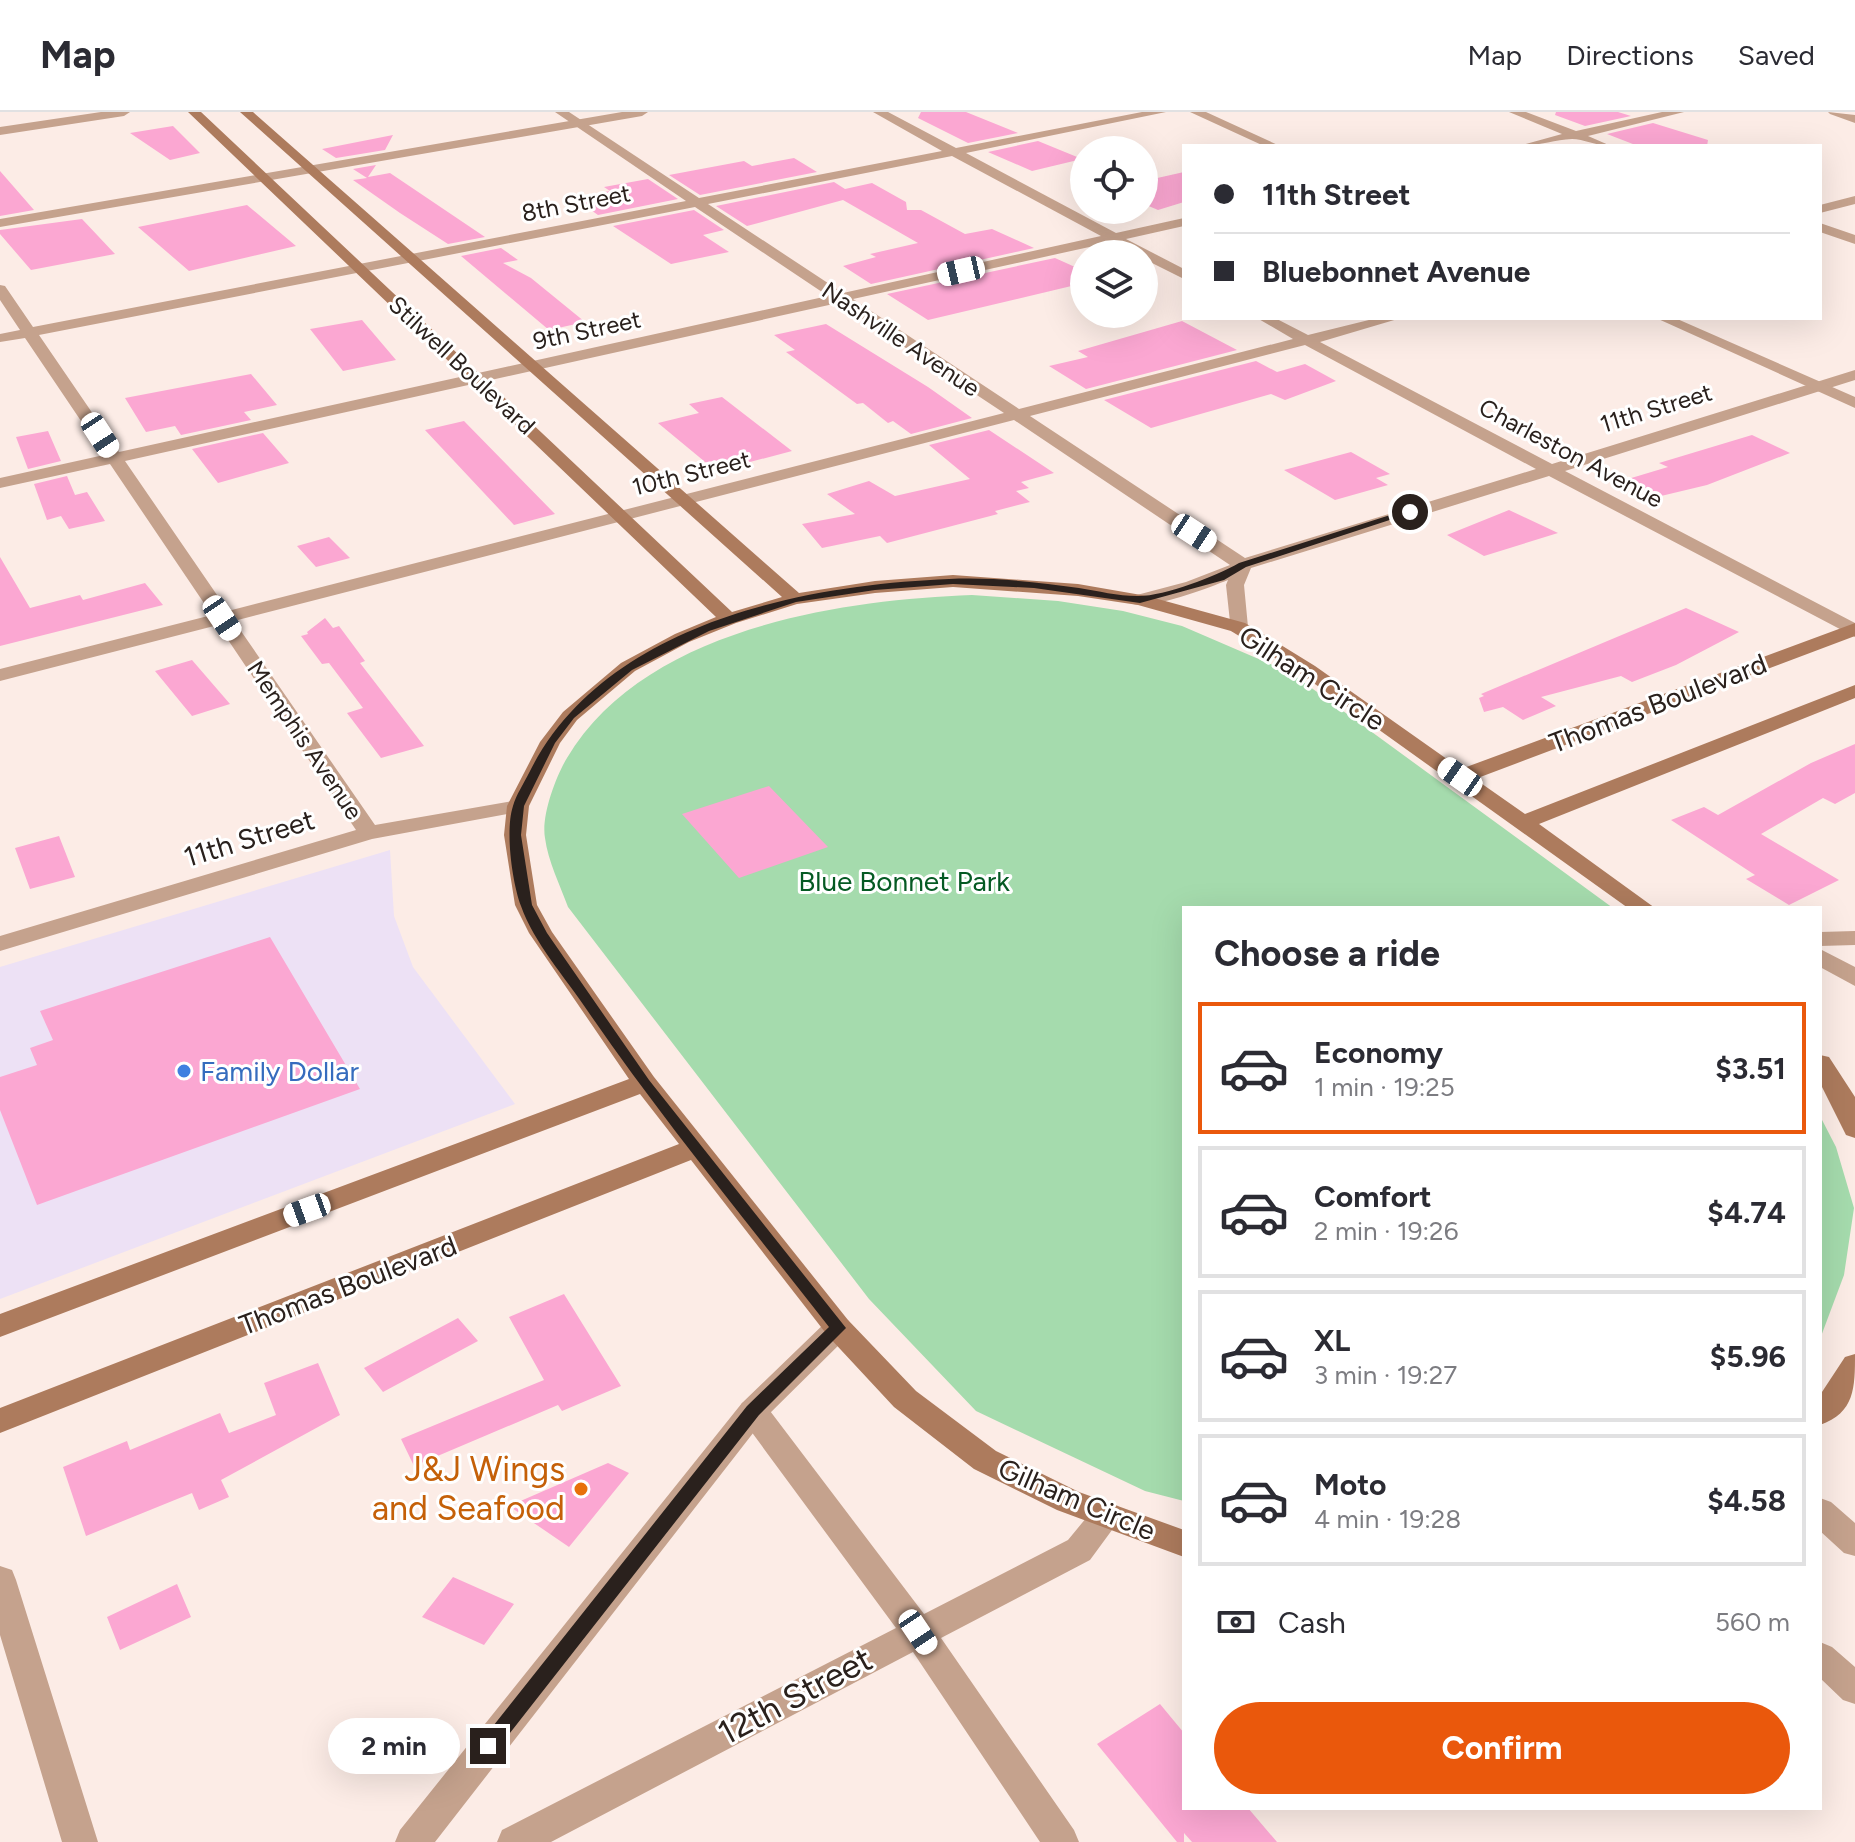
<!DOCTYPE html>
<html lang="en">
<head>
<meta charset="utf-8">
<style>
	:root { --surface:#fff; --page:#f7f7f7; --text:#2b2b33; --muted:#7c7c81; --line:#e1e1e2; --accent:#ea580c }
	body { margin:0; font-family:Figtree,sans-serif; background:var(--page); color:var(--text); height:100vh; display:flex; flex-direction:column; font-size:30px; white-space:nowrap }
	* { box-sizing:border-box; margin:0 }
	p { font-size:26px; color:var(--muted) }
	.icon { flex:none; width:44px; height:44px; fill:none; stroke:currentColor; stroke-width:2; stroke-linecap:round; stroke-linejoin:round }
	.map { position:relative; flex:1; overflow:hidden }
	.drawer { position:absolute; left:1182px; top:794px; width:640px; height:904px; display:flex; flex-direction:column; background:var(--surface); border-radius:0px; box-shadow:0 8px 32px #0002 }
	.drawer>* { flex:none }
	.banner { position:absolute; left:1182px; top:32px; width:640px; height:176px; border-radius:0px; box-shadow:0 8px 32px #0002; display:grid; align-content:center; height:176px; padding:0 32px; background:var(--surface) }
	.buttons { position:absolute; left:1070px; top:24px; display:grid; gap:16px }
	.buttons a { display:grid; place-items:center; width:88px; height:88px; border-radius:50%; background:var(--surface); box-shadow:0 8px 32px #0002; font-size:40px }
	.end { position:absolute; width:36px; height:36px; margin:-18px; border:10px solid #2a211d; background:#fff; box-shadow:0 0 0 4px #fff }
	.from { border-radius:50% }
	.bubble { position:absolute; height:56px; border-radius:28px; background:var(--surface); box-shadow:0 8px 32px #0002; font-size:26px; font-weight:700; line-height:56px; text-align:center }
	.car { position:absolute; width:24px; height:48px; margin:-24px -12px; border-radius:10px; box-shadow:0 0 6px 2px #0007; background:linear-gradient(#fff 24%,#345 0 40%,#fff 0 76%,#345 0 86%,#fff 0) }
	.banner b { display:flex; align-items:center; gap:28px; height:76px; font-size:30px }
	.banner b+b { border-top:2px solid var(--line) }
	.banner i { width:20px; height:20px; background:var(--text) }
	ul { padding:0; list-style:none }
	li { display:flex; align-items:center; gap:24px; height:132px; margin:0 16px 12px; padding:0 16px; border:4px solid var(--line); border-radius:0px }
	li div { flex:1 }
	li b { display:block; font-size:30px }
	li em { font-style:normal; font-weight:700 }
	li.current { border-color:var(--accent) }
	li>.icon { width:72px; height:72px; stroke-width:1.5 }
	h2 { padding:0 32px; font-size:36px; line-height:96px }
	.pay { display:flex; align-items:center; gap:20px; height:88px; padding:0 32px; font-size:30px }
	.pay p { margin-inline-start:auto }
	.button { display:flex; gap:16px; margin-top:auto; padding:16px 32px }
	.button a { flex:1; height:92px; border-radius:48px; background:var(--accent); color:#fff; font-size:32px; font-weight:700; line-height:92px; text-align:center }
	header { display:flex; align-items:center; gap:48px; box-sizing:border-box; height:112px; padding:0 40px; background:var(--surface); border-bottom:2px solid var(--line) }
	header strong { font-size:38px }
	nav { display:flex; gap:44px; margin-inline-start:auto; font-size:28px }
	.map>svg:first-child { display:block }
</style>
</head>
<body>
<header>
<strong>Map</strong>
<nav><a>Map</a><a>Directions</a><a>Saved</a></nav>
</header>
<div class="map">
<svg width="1855" height="1730" viewBox="0 0 1855 1730">
	<rect width="100%" height="100%" fill="#fcece6"/>
	<path fill="#ede1f5" d="M 390,738 L 394,804 L 413,855 L 515,992 L 0,1187 L 0,855 Z"/>
	<path fill="#a5dbad" d="M 972,483 L 1058,489 L 1123,499 L 1182,514 L 1291,561 L 1613,796 L 1184,796 L 1184,1389 L 1145,1379 L 976,1299 L 869,1187 L 568,795 C 560,773 548,749 545,726 C 541,704 556,664 567,646 C 643,518 836,488 972,483 Z
		M 1820,1004 L 1836,1035 L 1854,1096 L 1844,1163 L 1820,1227 Z"/>
	<path fill="#fba7d2" d="M 921,0 L 966,0 L 1018,21 L 968,31 L 918,6 Z
		M 1556,0 L 1618,0 L 1631,4 L 1585,14 L 1555,3 Z
		M 1653,11 L 1708,28 L 1707,34 L 1638,34 L 1607,22 Z
		M 173,14 L 200,41 L 170,48 L 130,21 Z
		M 393,23 L 385,38 L 336,46 L 322,37 Z
		M 1038,29 L 1082,47 L 1032,59 L 988,40 Z
		M 794,46 L 817,60 L 700,83 L 669,63 L 744,49 L 752,54 Z
		M 376,53 L 368,65 L 390,61 L 485,125 L 448,132 L 400,101 L 353,68 L 367,66 L 353,57 Z
		M 0,59 L 34,98 L 0,104 Z
		M 1184,60 L 1184,90 L 1158,98 L 1144,92 L 1144,69 Z
		M 648,67 L 678,87 L 598,103 L 574,86 L 610,79 L 604,75 Z
		M 834,70 L 845,77 L 872,71 L 906,90 L 907,98 L 921,98 L 965,122 L 992,117 L 1034,136 L 871,172 L 843,154 L 876,145 L 870,142 L 918,131 L 843,88 L 747,114 L 716,94 Z
		M 247,93 L 296,134 L 189,159 L 138,115 Z
		M 694,98 L 724,118 L 703,123 L 729,140 L 671,152 L 613,114 Z
		M 82,107 L 115,142 L 31,158 L 0,122 L 0,118 Z
		M 501,136 L 518,148 L 503,151 L 531,166 L 585,210 L 549,218 L 461,144 Z
		M 1055,146 L 1084,159 L 1084,171 L 928,208 L 887,182 Z
		M 362,208 L 396,248 L 343,259 L 310,217 Z
		M 1182,209 L 1237,238 L 1086,277 L 1049,254 L 1088,245 L 1078,239 Z
		M 826,212 L 928,275 L 972,306 L 911,322 L 893,309 L 888,311 L 863,291 L 857,292 L 786,240 L 795,238 L 774,223 Z
		M 1256,249 L 1277,260 L 1305,252 L 1336,269 L 1285,288 L 1271,282 L 1151,316 L 1104,288 Z
		M 251,262 L 277,293 L 244,300 L 251,308 L 181,323 L 175,314 L 146,320 L 125,286 Z
		M 722,285 L 792,339 L 716,359 L 658,311 L 699,301 L 689,292 Z
		M 464,309 L 555,402 L 514,413 L 425,318 Z
		M 989,318 L 1054,361 L 1021,370 L 1029,376 L 1016,379 L 1030,390 L 995,399 L 998,402 L 887,431 L 880,424 L 822,436 L 802,412 L 855,402 L 827,382 L 869,369 L 895,384 L 970,367 L 929,333 Z
		M 48,319 L 61,349 L 28,357 L 16,325 Z
		M 263,321 L 289,351 L 218,371 L 192,337 Z
		M 1752,323 L 1790,341 L 1707,373 L 1661,384 L 1628,367 L 1668,355 L 1659,351 Z
		M 1351,340 L 1390,362 L 1376,366 L 1388,373 L 1335,388 L 1284,358 Z
		M 67,364 L 75,383 L 87,380 L 105,409 L 69,417 L 61,404 L 47,408 L 34,372 Z
		M 1509,398 L 1558,421 L 1484,444 L 1447,423 Z
		M 329,425 L 350,446 L 316,455 L 297,434 Z
		M 0,445 L 30,496 L 80,483 L 83,488 L 145,471 L 163,493 L 0,534 Z
		M 1686,496 L 1739,520 L 1676,553 L 1632,570 L 1621,564 L 1541,585 L 1556,594 L 1523,608 L 1503,595 L 1484,600 L 1479,586 L 1484,584 L 1481,582 Z
		M 325,506 L 333,516 L 339,514 L 365,549 L 360,551 L 424,634 L 381,646 L 347,601 L 363,596 L 329,551 L 322,552 L 301,524 L 308,522 L 307,520 Z
		M 192,548 L 230,592 L 192,604 L 155,559 Z
		M 1855,632 L 1855,681 L 1835,692 L 1823,686 L 1761,722 L 1839,768 L 1789,793 L 1746,767 L 1755,763 L 1671,708 L 1704,695 L 1718,703 L 1811,651 Z
		M 769,674 L 828,735 L 739,766 L 682,702 Z
		M 59,724 L 75,765 L 30,777 L 15,736 Z
		M 270,825 L 360,977 L 37,1093 L 0,998 L 0,965 L 37,953 L 30,936 L 53,928 L 40,899 Z
		M 564,1182 L 621,1274 L 562,1299 L 558,1293 L 414,1354 L 401,1327 L 544,1268 L 509,1205 Z
		M 458,1206 L 478,1229 L 383,1280 L 364,1256 Z
		M 318,1251 L 340,1303 L 221,1368 L 229,1385 L 199,1398 L 192,1381 L 86,1424 L 63,1355 L 127,1329 L 130,1338 L 220,1301 L 229,1321 L 276,1303 L 264,1271 Z
		M 608,1351 L 629,1361 L 569,1435 L 509,1394 Z
		M 453,1465 L 514,1492 L 484,1533 L 422,1505 Z
		M 177,1472 L 191,1505 L 120,1538 L 107,1505 Z
		M 1160,1592 L 1184,1621 L 1184,1696 L 1248,1696 L 1277,1730 L 1192,1730 L 1184,1721 L 1184,1730 L 1177,1730 L 1097,1632 Z"/>
	<g fill="none" stroke-linecap="round" stroke-linejoin="round">
		<path fill="#c5a28d" fill-rule="evenodd" d="M 101,0 L 130,0 L 124,4 L 0,23 L 0,15 Z
			M 555,0 L 569,0 L 699,86 L 942,39 L 873,0 L 888,0 L 956,36 L 1142,0 L 1166,0 L 966,41 L 1116,121 L 1184,106 L 1184,114 L 1126,127 L 1184,157 L 1184,167 L 1144,147 L 1144,142 L 1134,142 L 1112,130 L 853,187 L 1019,297 L 1293,227 L 1257,206 L 1275,206 L 1308,223 L 1377,206 L 1401,206 L 1320,230 L 1552,352 L 1855,258 L 1855,268 L 1565,359 L 1855,511 L 1855,525 L 1549,364 L 1251,456 L 1244,473 L 1248,515 L 1238,521 L 1231,519 L 1226,473 L 1228,468 C 1208,476 1154,497 1133,492 L 1131,488 L 1133,484 L 1186,470 L 1230,453 L 1014,308 L 234,509 L 375,713 L 518,688 L 529,694 L 518,700 L 372,727 L 0,839 L 0,824 L 356,718 L 218,513 L 0,569 L 0,557 L 212,503 L 110,352 L 0,376 L 0,366 L 104,343 L 25,226 L 0,230 L 0,222 L 20,218 L 0,188 L 0,173 L 5,174 L 33,215 L 686,89 ZM 952,44 L 1101,124 L 843,181 L 708,92 ZM 695,95 L 828,184 L 119,340 L 39,223 ZM 838,191 L 1004,301 L 228,499 L 125,349 ZM 1305,233 L 1536,357 L 1245,446 L 1030,304 Z
			M 1509,0 L 1526,0 L 1576,19 L 1662,0 L 1684,0 L 1588,24 L 1611,34 C 1597,34 1583,27 1572,27 C 1554,28 1537,34 1519,34 L 1562,22 Z
			M 1828,0 L 1855,3 L 1855,11 L 1830,2 Z
			M 1855,84 L 1855,92 L 1820,101 L 1820,93 Z
			M 1820,111 L 1855,123 L 1855,132 L 1820,120 Z
			M 1820,837 L 1855,855 L 1855,874 L 1820,855 Z
			M 753,1287 L 764,1291 L 924,1502 L 1068,1428 L 1096,1394 L 1107,1390 L 1118,1394 L 1123,1403 L 1090,1448 L 941,1526 L 1074,1718 L 1079,1730 L 1040,1730 L 913,1540 L 551,1730 L 497,1730 L 502,1718 L 896,1516 L 742,1307 L 738,1299 L 742,1291 Z
			M 0,1454 L 12,1458 L 16,1468 L 98,1730 L 62,1730 L 0,1523 Z"/>
		<path fill="#c5a28d" fill-rule="evenodd" d="M 622,0 L 648,0 L 642,4 L 0,115 L 0,107 Z
			M 1190,0 L 1206,0 L 1280,34 L 1264,34 Z
			M 1656,206 L 1675,206 L 1855,285 L 1855,296 Z
			M 1855,819 L 1855,833 L 1820,834 L 1820,820 Z
			M 838,1205 L 848,1208 L 852,1216 L 848,1224 L 764,1307 L 435,1730 L 395,1730 L 400,1718 L 742,1291 L 828,1208 Z
			M 1820,1386 L 1831,1390 L 1855,1411 L 1855,1444 L 1844,1441 L 1820,1419 Z
			M 1820,1530 L 1832,1535 L 1855,1555 L 1855,1592 L 1843,1588 L 1820,1566 Z"/>
		<path fill="#ad7b5d" fill-rule="evenodd" d="M 188,0 L 201,0 L 732,500 L 782,485 L 240,0 L 253,0 L 799,481 L 875,469 L 953,463 L 1078,472 L 1147,484 L 1245,511 L 1315,554 L 1461,657 L 1855,511 L 1855,524 L 1475,667 L 1525,702 L 1855,573 L 1855,586 L 1539,712 L 1655,796 L 1628,796 L 1301,562 L 1231,519 L 1138,493 L 1078,484 L 953,475 L 875,481 L 797,492 L 736,511 L 689,530 L 635,559 L 577,608 L 560,631 L 529,694 L 526,723 L 537,793 L 552,820 L 654,965 L 848,1208 L 916,1279 L 996,1339 L 1079,1380 L 1184,1418 L 1184,1445 L 1057,1398 L 974,1357 L 894,1295 L 828,1224 L 691,1048 L 0,1321 L 0,1296 L 679,1032 L 640,982 L 0,1225 L 0,1202 L 629,967 L 529,821 L 515,793 L 504,723 L 507,694 L 540,630 L 563,600 L 621,551 L 675,522 L 716,505 Z
			M 1820,943 L 1829,945 L 1855,985 L 1855,1026 L 1846,1023 L 1820,971 Z
			M 1855,1242 C 1855,1275 1855,1301 1820,1313 L 1820,1283 L 1845,1245 Z"/>
	</g>
	<path fill="#2a211d" d="M 1406,398 L 1414,400 L 1246,455 L 1224,468 L 1140,491 L 1034,476 L 953,472 L 875,478 L 796,490 L 709,519 L 632,558 L 574,606 L 555,631 L 524,694 L 521,723 L 532,793 L 547,821 L 649,968 L 846,1216 L 759,1303 L 495,1640 L 488,1643 L 482,1640 L 479,1634 L 482,1628 L 747,1294 L 829,1215 C 747,1110 662,1007 587,898 C 565,865 534,831 521,794 C 512,770 505,718 513,694 C 516,683 524,671 529,661 C 602,513 799,473 949,467 C 992,465 1037,470 1079,476 C 1098,479 1118,484 1137,484 C 1162,485 1217,464 1239,451 Z"/>
	<circle fill="#3f7fe0" stroke="#fff" stroke-width="3" cx="184" cy="959" r="8"/>
	<circle fill="#e8710a" stroke="#fff" stroke-width="3" cx="581" cy="1377" r="8"/>
	<g text-anchor="middle" dominant-baseline="central" stroke-width="6" stroke-linejoin="round" paint-order="stroke">
		<g font-size="24" fill="#2a211d" stroke="#fff">
			<text transform="translate(576 91) rotate(-11)">8th Street</text>
			<text transform="translate(587 218) rotate(-12)">9th Street</text>
			<text transform="translate(901 227) rotate(34)">Nashville Avenue</text>
			<text transform="translate(462 253) rotate(43)">Stilwell Boulevard</text>
			<text transform="translate(1656 296) rotate(-17)">11th Street</text>
			<text transform="translate(1571 341) rotate(28)">Charleston Avenue</text>
			<text transform="translate(691 361) rotate(-14)">10th Street</text>
			<text transform="translate(305 628) rotate(56)">Memphis Avenue</text>
		</g>
		<g font-size="28" fill="#2a211d" stroke="#fff">
			<text transform="translate(1312 566) rotate(33)">Gilham Circle</text>
			<text transform="translate(1658 591) rotate(-21)">Thomas Boulevard</text>
			<text transform="translate(249 726) rotate(-17)">11th Street</text>
			<text transform="translate(348 1173) rotate(-21)">Thomas Boulevard</text>
			<text transform="translate(1077 1387) rotate(23)">Gilham Circle</text>
		</g>
		<g font-size="28" fill="#055a23" stroke="#fff">
			<text x="904" y="769">Blue Bonnet Park</text>
		</g>
		<g font-size="28" fill="#366cbe" stroke="#fff" text-anchor="start">
			<text x="200" y="959">Family Dollar</text>
		</g>
		<g font-size="34" fill="#c56008" stroke="#fff" text-anchor="end">
			<text x="565" y="1357">J&amp;J Wings<tspan x="565" dy="39">and Seafood</tspan></text>
		</g>
		<g font-size="34" fill="#2a211d" stroke="#fff">
			<text transform="translate(795 1584) rotate(-28)">12th Street</text>
		</g>
	</g>
</svg>
<div class="buttons">
<a><svg class="icon" aria-label="locate" viewBox="0 0 24 24"><circle cx="12" cy="12" r="6"/><path d="M12 2v4M12 18v4M2 12h4M18 12h4"/></svg></a>
<a><svg class="icon" aria-label="layers" viewBox="0 0 24 24"><path d="M12 4l9 5-9 5-9-5zM3 14l9 5 9-5"/></svg></a>
</div>
<i class="end from" style="left:1410px;top:400px"></i>
<i class="end" style="left:488px;top:1634px"></i>
<div class="bubble" style="left:328px;top:1606px;width:132px">2 min</div>
<i class="car" style="left:961px;top:159px;rotate:257deg"></i>
<i class="car" style="left:100px;top:323px;rotate:147deg"></i>
<i class="car" style="left:1194px;top:421px;rotate:123deg"></i>
<i class="car" style="left:222px;top:506px;rotate:146deg"></i>
<i class="car" style="left:1460px;top:665px;rotate:305deg"></i>
<i class="car" style="left:307px;top:1098px;rotate:250deg"></i>
<i class="car" style="left:918px;top:1520px;rotate:146deg"></i>
<div class="banner">
<b><i class="from"></i>11th Street</b>
<b><i></i>Bluebonnet Avenue</b>
</div>
<section class="drawer">
<h2>Choose a ride</h2>
<ul>
<li class="current"><svg class="icon" aria-label="car" viewBox="0 0 24 24"><path d="M5 17H2v-5l4-1 3-4h7l3 4 3 1v5h-3M9 17h6M6 11h13"/><circle cx="7" cy="17" r="2"/><circle cx="17" cy="17" r="2"/></svg><div><b>Economy</b><p>1 min · 19:25</p></div><em>$3.51</em></li>
<li><svg class="icon" aria-label="car" viewBox="0 0 24 24"><path d="M5 17H2v-5l4-1 3-4h7l3 4 3 1v5h-3M9 17h6M6 11h13"/><circle cx="7" cy="17" r="2"/><circle cx="17" cy="17" r="2"/></svg><div><b>Comfort</b><p>2 min · 19:26</p></div><em>$4.74</em></li>
<li><svg class="icon" aria-label="car" viewBox="0 0 24 24"><path d="M5 17H2v-5l4-1 3-4h7l3 4 3 1v5h-3M9 17h6M6 11h13"/><circle cx="7" cy="17" r="2"/><circle cx="17" cy="17" r="2"/></svg><div><b>XL</b><p>3 min · 19:27</p></div><em>$5.96</em></li>
<li><svg class="icon" aria-label="car" viewBox="0 0 24 24"><path d="M5 17H2v-5l4-1 3-4h7l3 4 3 1v5h-3M9 17h6M6 11h13"/><circle cx="7" cy="17" r="2"/><circle cx="17" cy="17" r="2"/></svg><div><b>Moto</b><p>4 min · 19:28</p></div><em>$4.58</em></li>
</ul>
<div class="pay"><svg class="icon" aria-label="cash" viewBox="0 0 24 24"><path d="M3 7h18v10H3z"/><circle cx="12" cy="12" r="2"/></svg>Cash<p>560 m</p></div>
<div class="button"><a>Confirm</a></div>
</section>
</div>
</body>
</html>
